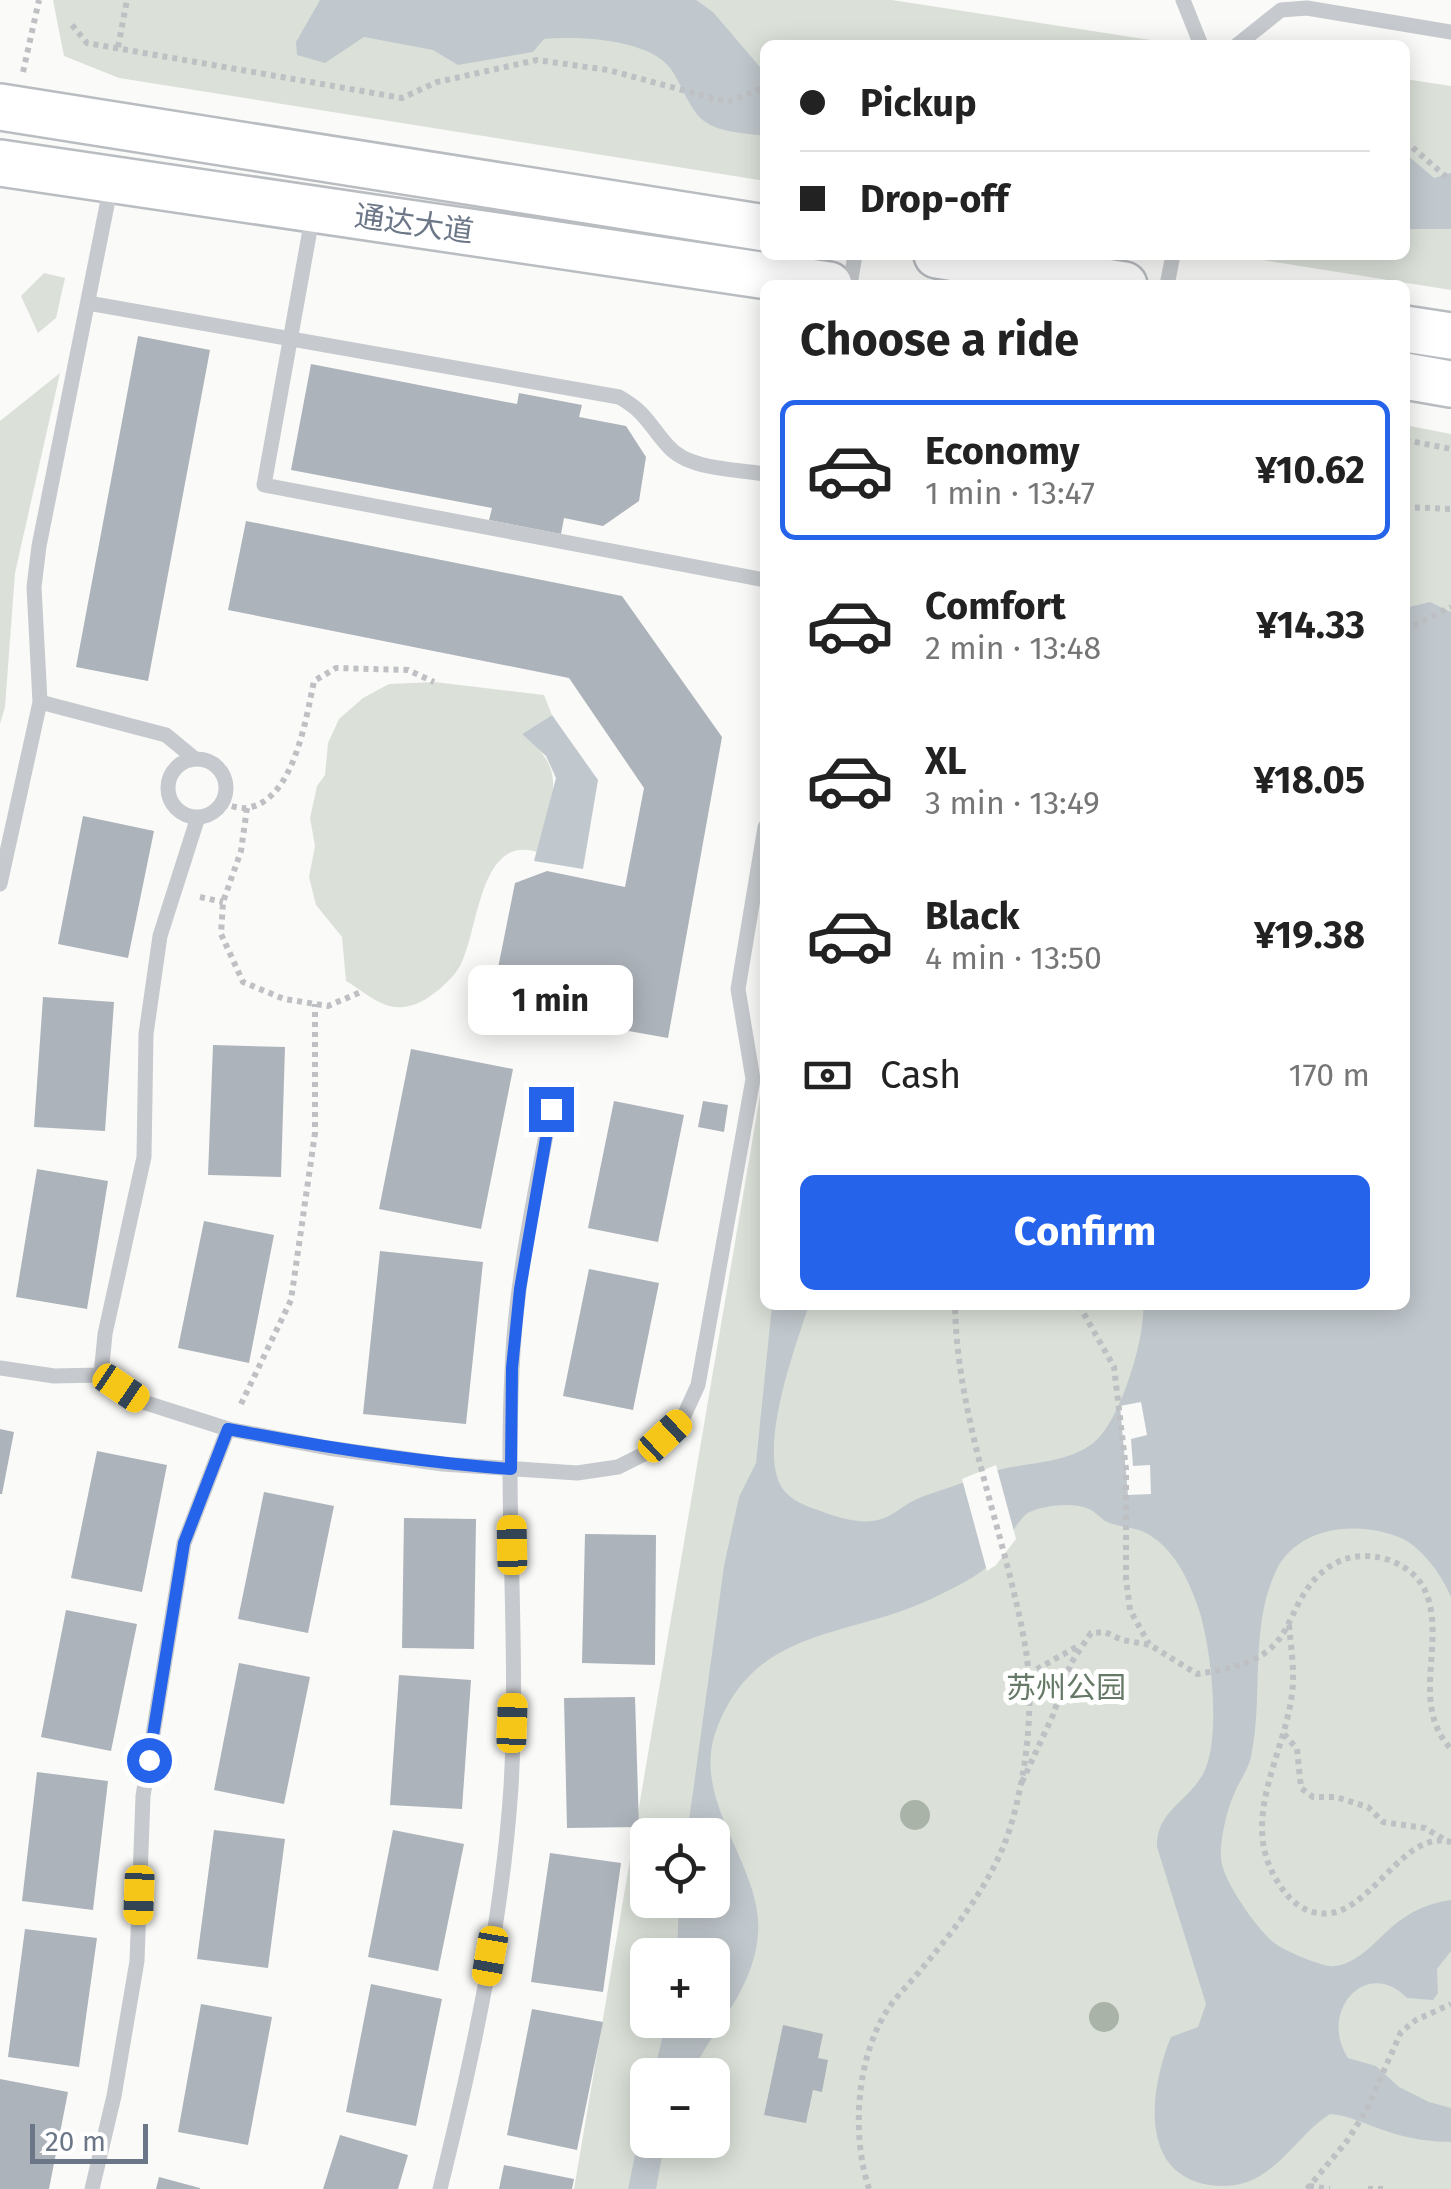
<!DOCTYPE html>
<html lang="en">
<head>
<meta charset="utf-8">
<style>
	:root { --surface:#fff; --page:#f6f6f6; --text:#222; --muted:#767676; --line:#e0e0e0; --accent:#2563eb }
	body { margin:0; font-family:"Fira Sans","Noto Sans SC",sans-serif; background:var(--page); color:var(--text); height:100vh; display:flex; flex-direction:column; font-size:38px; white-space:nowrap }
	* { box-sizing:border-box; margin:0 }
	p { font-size:32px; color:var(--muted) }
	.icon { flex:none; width:55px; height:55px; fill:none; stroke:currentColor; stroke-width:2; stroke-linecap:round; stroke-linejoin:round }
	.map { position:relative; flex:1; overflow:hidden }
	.panel { position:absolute; left:760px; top:280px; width:650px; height:1030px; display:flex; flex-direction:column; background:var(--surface); border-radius:15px; box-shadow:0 5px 25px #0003 }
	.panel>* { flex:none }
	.guide { position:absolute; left:760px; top:40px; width:650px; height:220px; border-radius:15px; box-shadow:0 5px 25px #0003; display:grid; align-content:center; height:220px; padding:0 40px; background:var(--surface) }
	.tools { position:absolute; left:630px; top:1818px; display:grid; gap:20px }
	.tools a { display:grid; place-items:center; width:100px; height:100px; border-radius:15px; background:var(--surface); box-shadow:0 5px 25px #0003; font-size:50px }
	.scale { position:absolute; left:30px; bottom:25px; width:118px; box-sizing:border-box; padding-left:10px; border:5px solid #6b7687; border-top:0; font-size:28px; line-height:35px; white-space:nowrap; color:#6b7687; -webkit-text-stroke:8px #fff; paint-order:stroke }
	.end { position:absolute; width:45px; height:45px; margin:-22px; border:12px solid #2563eb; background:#fff; box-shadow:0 0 0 5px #fff }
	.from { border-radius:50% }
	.bubble { position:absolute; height:70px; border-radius:15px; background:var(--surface); box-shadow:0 5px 25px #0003; font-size:32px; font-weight:700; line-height:70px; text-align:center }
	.car { position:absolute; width:30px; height:60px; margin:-30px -15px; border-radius:12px; box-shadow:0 0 8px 2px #0007; background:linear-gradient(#f5c518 24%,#345 0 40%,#f5c518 0 76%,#345 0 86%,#f5c518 0) }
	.guide b { display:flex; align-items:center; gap:35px; height:95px; font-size:38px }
	.guide b+b { border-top:2px solid var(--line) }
	.guide i { width:25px; height:25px; background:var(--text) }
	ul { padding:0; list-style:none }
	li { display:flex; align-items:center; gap:30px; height:140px; margin:0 20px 15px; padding:0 20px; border:5px solid transparent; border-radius:15px }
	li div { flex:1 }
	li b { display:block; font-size:38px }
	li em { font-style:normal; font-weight:700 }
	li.selected { border-color:var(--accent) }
	li>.icon { width:90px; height:90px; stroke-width:1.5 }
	h2 { padding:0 40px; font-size:45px; line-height:120px }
	.pay { display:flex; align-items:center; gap:25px; height:110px; padding:0 40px; font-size:38px }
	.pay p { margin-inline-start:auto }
	.action { display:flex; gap:20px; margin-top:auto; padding:20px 40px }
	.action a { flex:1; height:115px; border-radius:15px; background:var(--accent); color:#fff; font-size:40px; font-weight:700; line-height:115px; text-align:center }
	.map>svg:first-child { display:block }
</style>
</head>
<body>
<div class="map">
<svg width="1451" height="2189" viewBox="0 0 1451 2189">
	<rect width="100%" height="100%" fill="#fafaf8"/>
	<path fill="#dbe1d9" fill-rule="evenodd" d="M 53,0 L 892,0 L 1183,45 L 765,45 L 765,181 L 119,78 L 64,56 Z
		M 1405,79 L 1451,86 L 1451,290 L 1231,255 L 1405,255 Z
		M 44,273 L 65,278 L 56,318 L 38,333 L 21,296 Z
		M 60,373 L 15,573 L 5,707 L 0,724 L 0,421 Z
		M 1405,425 L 1451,434 L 1451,2189 L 574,2189 L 765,1066 L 765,1305 L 1405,1305 ZM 648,1835 L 712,1835 L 712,1900 L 648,1900 ZM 648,1955 L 712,1955 L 712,2020 L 648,2020 ZM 648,2075 L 712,2075 L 712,2140 L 648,2140 Z
		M 434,682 L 544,695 L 552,715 L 522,734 C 572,772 550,800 537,852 C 480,834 479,928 461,964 C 454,977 442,988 429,997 C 416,1006 401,1010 386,1005 C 372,1000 358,988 346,981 L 342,937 L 316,905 L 309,877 L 315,846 L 310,818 L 317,786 L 325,775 L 328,743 L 339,719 L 363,698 L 389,684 Z"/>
	<path fill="#c1c8cd" d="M 320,0 L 696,0 L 713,12 L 765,73 L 765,136 C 746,133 720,133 704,121 C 689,110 682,84 670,68 C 648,39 578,36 544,39 L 533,52 L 458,65 L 433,50 L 364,37 L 325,63 L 297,55 L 296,42 Z
		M 1405,153 L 1434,178 L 1451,173 L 1451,229 L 1405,229 Z
		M 1430,602 L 1451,612 L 1451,1597 C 1443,1577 1423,1549 1403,1539 C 1361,1520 1298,1525 1276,1571 C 1249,1627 1264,1697 1251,1757 C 1248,1770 1240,1780 1235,1792 C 1227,1809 1220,1839 1221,1858 C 1222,1880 1256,1927 1272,1941 C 1280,1949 1323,1968 1335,1966 C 1362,1963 1381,1933 1402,1919 C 1416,1909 1434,1902 1451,1900 L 1451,1951 L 1437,1969 L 1438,1993 L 1433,2000 L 1407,1998 C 1366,1956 1318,2012 1348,2058 L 1376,2066 L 1399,2087 L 1429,2102 L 1451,2108 L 1451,2142 C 1429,2142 1406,2138 1386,2131 C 1367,2125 1349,2115 1330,2114 C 1300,2133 1282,2169 1247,2182 C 1231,2188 1210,2187 1194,2181 C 1138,2160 1153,2080 1171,2037 L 1198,2027 L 1206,2004 L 1157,1847 C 1156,1811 1187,1803 1203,1774 C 1222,1739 1211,1648 1199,1610 C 1189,1580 1173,1546 1144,1532 C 1133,1527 1119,1527 1107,1522 C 1101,1519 1096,1512 1089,1509 C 1074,1502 1045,1505 1030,1512 C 1018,1517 1005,1547 995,1559 C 978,1578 953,1588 931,1599 C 847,1639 755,1625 716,1731 C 690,1802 764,1867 758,1934 C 754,1990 713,2027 691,2075 L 653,2075 L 667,2020 L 712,2020 L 712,1955 L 677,1955 L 679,1900 L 712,1900 L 712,1835 L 687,1835 L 724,1566 L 739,1497 L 756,1463 L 772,1305 L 809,1305 C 795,1347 761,1440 779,1482 C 786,1499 805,1506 821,1511 C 835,1517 857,1523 872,1521 C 892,1519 902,1505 919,1498 C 940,1490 962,1484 983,1475 C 1018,1461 1059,1467 1092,1444 C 1119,1426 1146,1337 1143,1305 L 1405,1305 L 1405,731 L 1408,719 L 1405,608 Z
		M 552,715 L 598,780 L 583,869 L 534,861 L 556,778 L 546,756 L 522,734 Z
		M 647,2095 L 648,2140 L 665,2140 L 656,2189 L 628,2189 Z"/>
	<path fill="#fafaf8" d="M 1141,1402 L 1147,1435 L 1131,1439 L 1133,1466 L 1150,1465 L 1151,1494 L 1128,1495 L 1120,1406 Z
		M 996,1465 L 1016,1539 L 996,1565 L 987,1571 L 962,1479 Z"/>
	<path fill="#adb3ba" d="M 138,336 L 210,350 L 148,681 L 76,667 Z
		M 311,364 L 517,404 L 519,393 L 582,405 L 579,417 L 626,426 L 646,457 L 639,501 L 603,526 L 564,518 L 561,534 L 489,520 L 492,508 L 291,470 Z
		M 246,521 L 622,596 L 722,737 L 668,1038 L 521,1012 L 497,973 L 515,883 L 547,871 L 625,887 L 644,788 L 569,678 L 228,610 Z
		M 83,816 L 154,831 L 128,958 L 58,944 Z
		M 43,997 L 114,1002 L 105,1131 L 34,1127 Z
		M 213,1045 L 285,1047 L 281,1177 L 208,1175 Z
		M 411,1049 L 513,1069 L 481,1229 L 379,1209 Z
		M 614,1101 L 684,1115 L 658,1242 L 588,1228 Z
		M 703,1101 L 728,1105 L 724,1132 L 698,1127 Z
		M 37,1169 L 108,1181 L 87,1309 L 16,1297 Z
		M 204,1221 L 274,1235 L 249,1363 L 178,1348 Z
		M 380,1251 L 483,1262 L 466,1424 L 363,1414 Z
		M 589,1269 L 659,1283 L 633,1410 L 563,1396 Z
		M 0,1429 L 14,1432 L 2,1494 L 0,1494 Z
		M 97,1451 L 167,1465 L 142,1592 L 71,1578 Z
		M 264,1492 L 334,1506 L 308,1633 L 238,1619 Z
		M 404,1518 L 476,1519 L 474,1649 L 402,1648 Z
		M 585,1534 L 656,1535 L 655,1665 L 582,1663 Z
		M 66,1610 L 137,1624 L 111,1751 L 41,1737 Z
		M 239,1663 L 310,1677 L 284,1804 L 214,1790 Z
		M 399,1675 L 471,1680 L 462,1809 L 390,1805 Z
		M 635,1697 L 639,1827 L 567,1828 L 564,1698 Z
		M 37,1772 L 108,1781 L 93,1910 L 22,1901 Z
		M 214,1830 L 285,1839 L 268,1968 L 197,1959 Z
		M 393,1830 L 464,1844 L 438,1971 L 368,1957 Z
		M 550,1853 L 621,1863 L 603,1992 L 531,1982 Z
		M 25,1929 L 97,1938 L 79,2067 L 8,2057 Z
		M 371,1984 L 442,1999 L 416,2126 L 346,2112 Z
		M 201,2004 L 272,2017 L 248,2145 L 178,2132 Z
		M 532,2009 L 603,2022 L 577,2150 L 507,2135 Z
		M 783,2025 L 823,2034 L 818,2058 L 828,2060 L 822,2092 L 813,2090 L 806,2123 L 764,2115 Z
		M 0,2079 L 68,2092 L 49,2189 L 0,2189 Z
		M 340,2135 L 408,2155 L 398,2189 L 323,2189 Z
		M 504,2165 L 574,2179 L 572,2189 L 499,2189 Z
		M 159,2177 L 200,2188 L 200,2189 L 156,2189 Z"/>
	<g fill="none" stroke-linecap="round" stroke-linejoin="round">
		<defs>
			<path id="secondary" d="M 0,107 L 765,228
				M 0,163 L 829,285
				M 937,255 L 1124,285
				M 1405,329 L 1451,336
				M 1405,376 L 1451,384"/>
		</defs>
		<use href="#secondary" stroke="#b9bcc1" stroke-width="50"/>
		<path stroke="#bec0c3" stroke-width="6" stroke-dasharray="5 5" stroke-linecap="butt" d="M 72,25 L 87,43 L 402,98 L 437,82 L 537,60 L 608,70 L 727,102 L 765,87
			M 845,45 L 854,45
			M 118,47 L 127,0
			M 23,72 L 39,0
			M 1405,141 L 1451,181
			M 1405,440 L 1451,449
			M 1405,507 L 1451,509
			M 1405,630 L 1451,607
			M 222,804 C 229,805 240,809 246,808 C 294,802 306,718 314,681 L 336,668 L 408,670 L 434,682
			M 247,808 L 241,851 L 223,902 L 221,934 L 243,982 L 284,999 L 328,1006 L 363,991
			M 200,897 L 223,902
			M 1079,1305 L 1114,1367 L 1126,1469 L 1126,1578 L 1130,1610 L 1149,1644
			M 241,1404 L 291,1300 L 315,1133 L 315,1004
			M 1289,1625 C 1291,1648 1295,1671 1292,1694 C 1284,1756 1240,1819 1276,1879 C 1282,1890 1290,1900 1301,1907 C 1363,1942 1396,1826 1451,1842
			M 1028,1674 L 1080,1645
			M 1284,1734 L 1297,1749 L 1301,1788 L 1313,1797 L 1336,1797 L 1368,1807 L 1383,1822 L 1425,1828 L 1445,1840
			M 1022,1782 L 1053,1715 L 1071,1663 L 1091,1633 L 1105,1632 L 1122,1640 L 1150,1645 L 1197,1674 C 1223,1670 1255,1665 1274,1645 C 1287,1632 1292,1614 1301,1599 C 1320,1564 1351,1548 1389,1560 C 1407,1567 1420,1577 1427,1595 C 1445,1645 1410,1705 1451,1749
			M 1309,2186 L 1330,2189
			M 869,2189 C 851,2134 856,2055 890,2006 C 900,1992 913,1980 924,1966 C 959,1924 995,1878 1011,1825 C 1027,1771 1035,1701 1025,1645 C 1005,1532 957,1421 955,1305
			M 1307,2189 L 1347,2141 L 1366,2111 L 1401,2032 L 1416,2020 L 1451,2004
			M 1368,2189 L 1388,2189"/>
		<path stroke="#c6c9cd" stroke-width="15" d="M 1183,0 L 1201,45
			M 1237,45 L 1281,10 L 1307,8 L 1451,32
			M 313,213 L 264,485 L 765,580
			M 850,285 L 855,255
			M 1167,285 L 1173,255
			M 88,303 L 619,397 C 646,412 649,425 668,446 C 688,470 736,469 765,474
			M 40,702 L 166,735 L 195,759
			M168 788a29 29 0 1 1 58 0a29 29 0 1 1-58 0Z
			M 198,817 L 160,936 L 146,1034 L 144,1157 L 105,1334 L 101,1375 L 140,1401 L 228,1429 L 328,1448 L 443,1464 L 577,1473 L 618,1467 L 646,1453 L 683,1418 L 698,1385 L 753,1079 L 738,989 L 765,827
			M 0,884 L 40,702 L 34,587 L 39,546 L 111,185
			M 0,1368 L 54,1376 L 101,1375
			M 92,2189 L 114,2096 L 137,1961 L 143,1796 L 184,1543 L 228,1429
			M 440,2189 C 473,2056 502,1923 511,1787 C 519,1648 505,1509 512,1371 C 515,1283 535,1195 551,1109"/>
		<use href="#secondary" stroke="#fff" stroke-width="45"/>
	</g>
	<g fill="#a9b3a8">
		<circle cx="915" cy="1815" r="15"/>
		<circle cx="1104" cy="2017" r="15"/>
	</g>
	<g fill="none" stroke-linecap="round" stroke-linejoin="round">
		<path stroke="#2563eb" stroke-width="12" d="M 149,1760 L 184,1543 L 228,1429 C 322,1447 415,1462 511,1469 L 512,1368 L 520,1289 L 551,1109"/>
	</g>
	<g text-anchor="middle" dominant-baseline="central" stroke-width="10" stroke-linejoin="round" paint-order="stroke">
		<g font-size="30" fill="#6b7687" stroke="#fff">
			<text transform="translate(414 224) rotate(8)">通达大道</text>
		</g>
		<g font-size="30" fill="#667966" stroke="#fff">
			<text x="1066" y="1688">苏州公园</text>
		</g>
	</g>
</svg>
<div class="tools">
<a><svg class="icon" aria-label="locate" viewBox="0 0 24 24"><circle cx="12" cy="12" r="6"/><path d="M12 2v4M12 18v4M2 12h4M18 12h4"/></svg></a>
<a>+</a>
<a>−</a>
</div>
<div class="scale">20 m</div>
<i class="end from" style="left:149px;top:1760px"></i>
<i class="end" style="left:551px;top:1109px"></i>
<div class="bubble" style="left:468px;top:965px;width:165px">1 min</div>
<i class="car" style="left:121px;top:1388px;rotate:124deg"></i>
<i class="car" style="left:665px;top:1436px;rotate:47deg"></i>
<i class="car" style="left:512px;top:1545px;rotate:359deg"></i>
<i class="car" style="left:512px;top:1723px;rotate:2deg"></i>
<i class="car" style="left:139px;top:1895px;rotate:182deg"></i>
<i class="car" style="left:490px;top:1956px;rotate:190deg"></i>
<div class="guide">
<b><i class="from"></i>Pickup</b>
<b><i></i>Drop-off</b>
</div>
<section class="panel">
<h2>Choose a ride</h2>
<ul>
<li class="selected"><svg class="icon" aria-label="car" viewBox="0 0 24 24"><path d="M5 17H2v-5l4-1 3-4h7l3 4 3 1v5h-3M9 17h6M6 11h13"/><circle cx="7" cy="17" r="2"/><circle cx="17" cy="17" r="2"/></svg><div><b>Economy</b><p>1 min · 13:47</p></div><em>¥10.62</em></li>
<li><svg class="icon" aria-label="car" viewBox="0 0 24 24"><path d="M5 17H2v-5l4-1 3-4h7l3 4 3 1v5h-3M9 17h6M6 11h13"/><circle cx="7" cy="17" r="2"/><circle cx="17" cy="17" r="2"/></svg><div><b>Comfort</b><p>2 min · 13:48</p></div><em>¥14.33</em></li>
<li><svg class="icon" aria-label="car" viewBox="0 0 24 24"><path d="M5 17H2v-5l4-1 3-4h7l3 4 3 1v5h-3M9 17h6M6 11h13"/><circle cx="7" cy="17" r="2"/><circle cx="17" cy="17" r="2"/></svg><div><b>XL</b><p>3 min · 13:49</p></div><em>¥18.05</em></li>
<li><svg class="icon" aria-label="car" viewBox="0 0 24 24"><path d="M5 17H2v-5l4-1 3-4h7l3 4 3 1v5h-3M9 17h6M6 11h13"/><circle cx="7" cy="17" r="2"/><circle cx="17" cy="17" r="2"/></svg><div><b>Black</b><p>4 min · 13:50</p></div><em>¥19.38</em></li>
</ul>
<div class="pay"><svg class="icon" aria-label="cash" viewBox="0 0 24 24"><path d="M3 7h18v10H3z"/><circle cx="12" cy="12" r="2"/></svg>Cash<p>170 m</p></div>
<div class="action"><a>Confirm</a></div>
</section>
</div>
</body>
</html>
